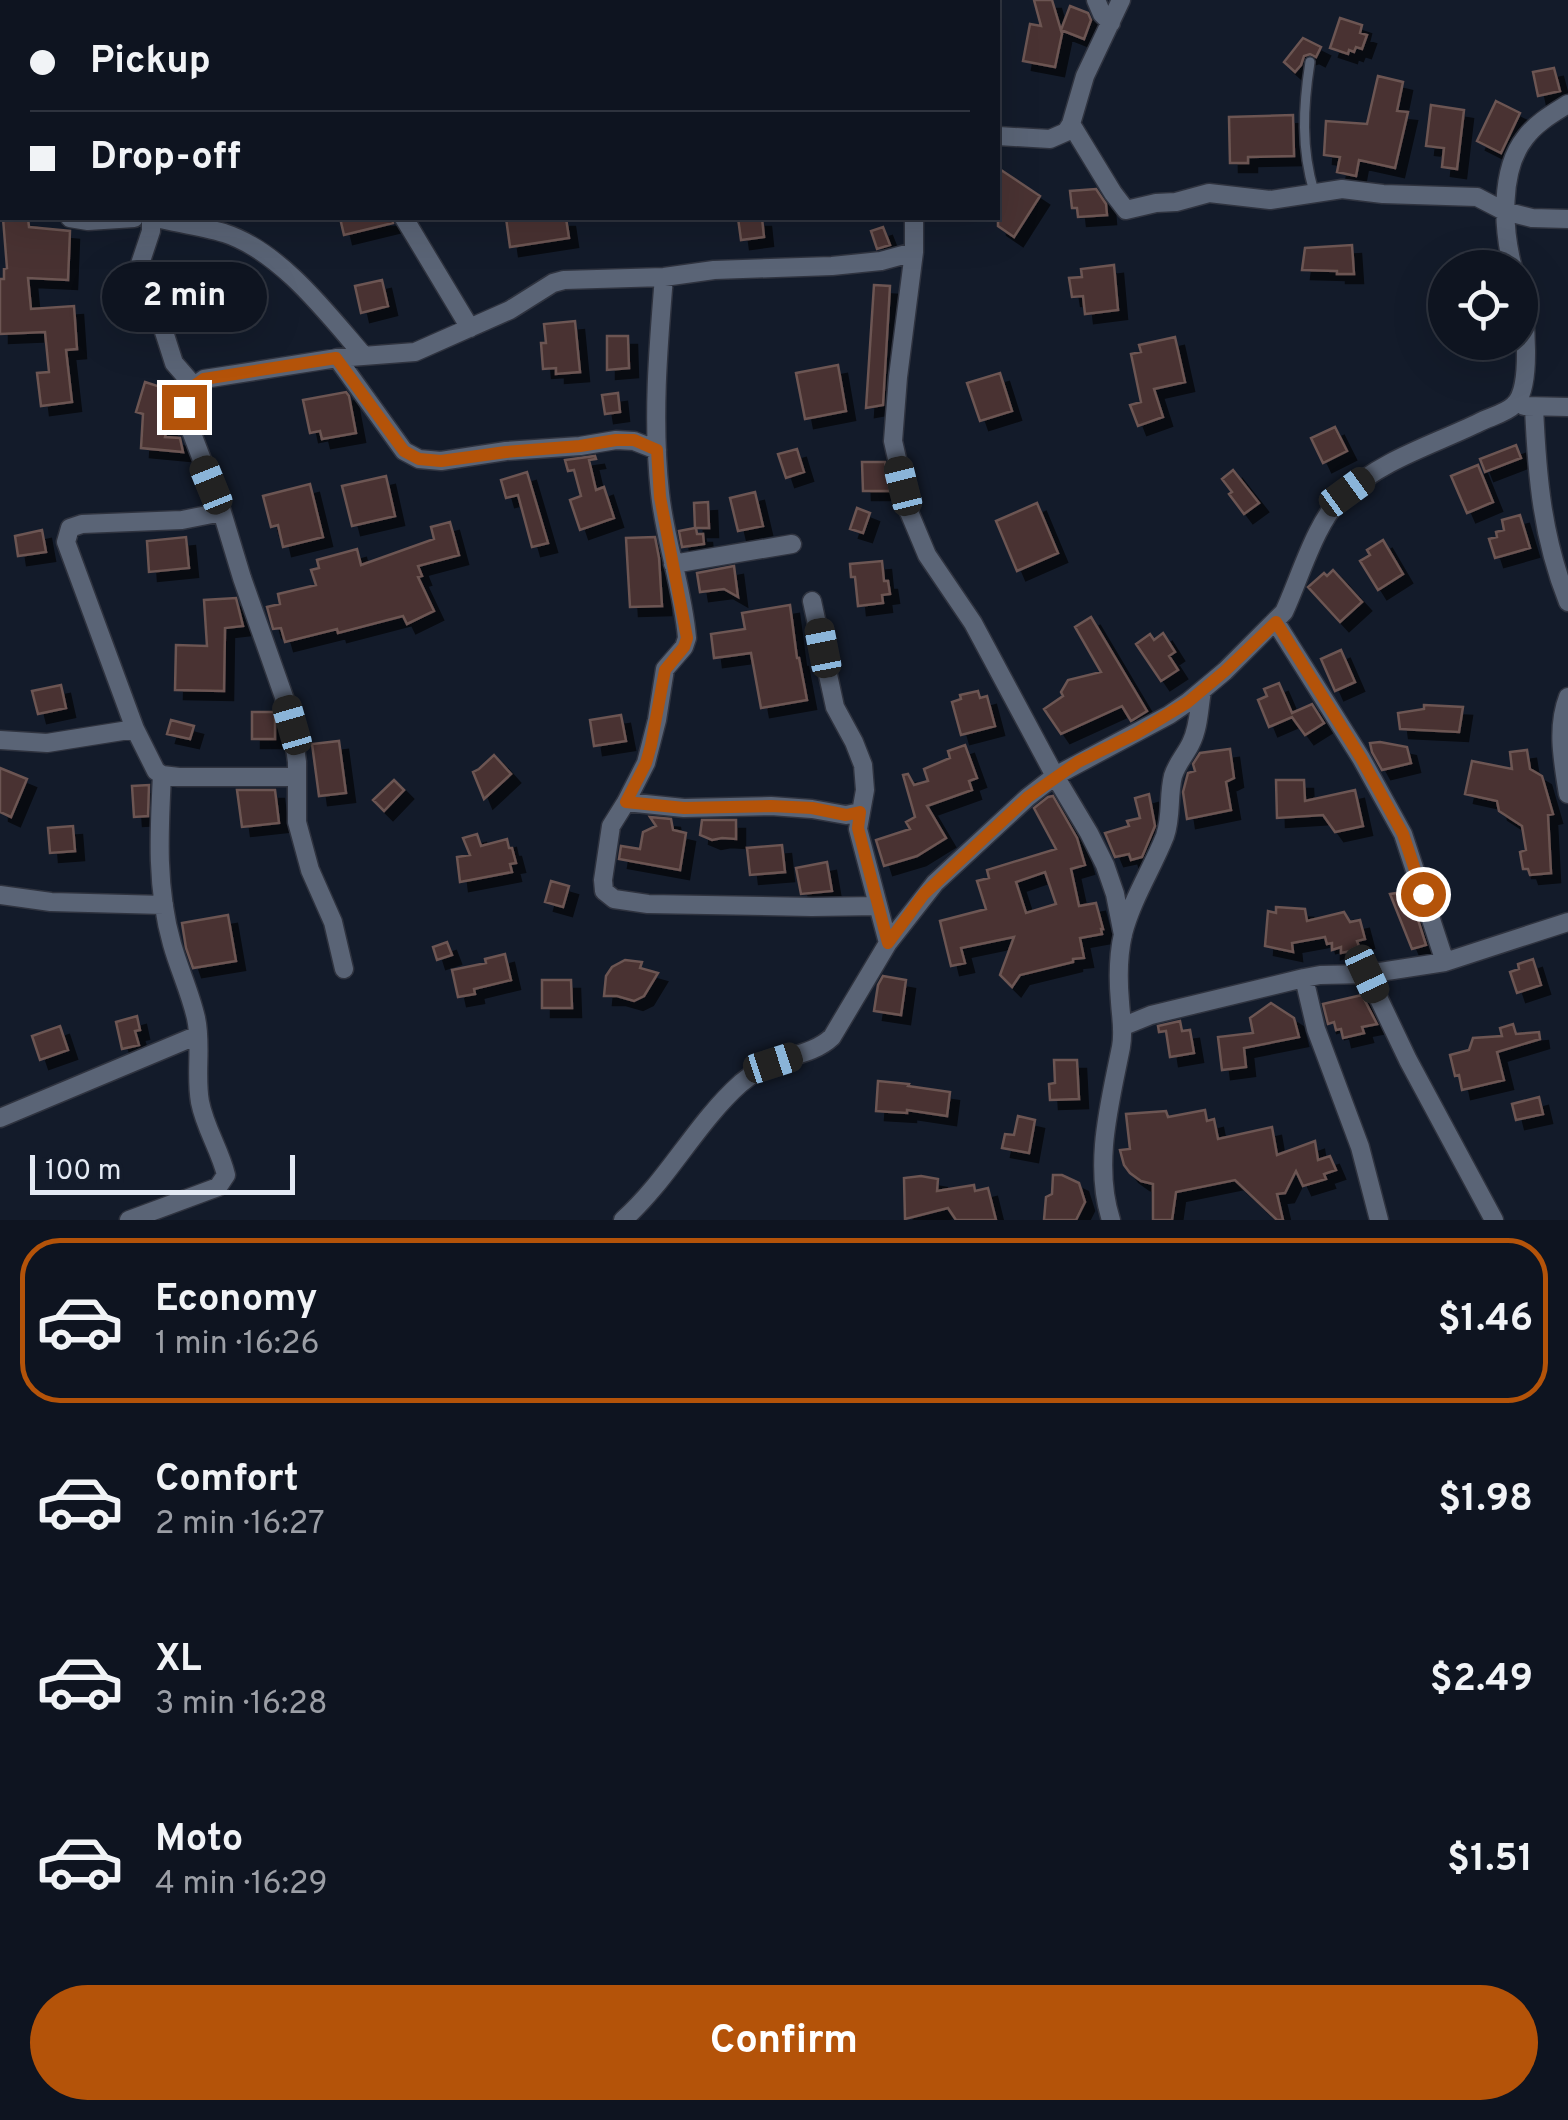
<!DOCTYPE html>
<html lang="en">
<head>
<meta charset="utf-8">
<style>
	:root { --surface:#0e1420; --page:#1c212d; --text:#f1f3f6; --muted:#9b9ea5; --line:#2e333e; --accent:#b45309 }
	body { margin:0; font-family:Overpass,sans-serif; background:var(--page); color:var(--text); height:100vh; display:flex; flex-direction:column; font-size:38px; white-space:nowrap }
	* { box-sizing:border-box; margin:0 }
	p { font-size:32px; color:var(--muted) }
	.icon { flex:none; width:55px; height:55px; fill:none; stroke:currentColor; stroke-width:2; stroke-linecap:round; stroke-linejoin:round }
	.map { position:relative; height:1220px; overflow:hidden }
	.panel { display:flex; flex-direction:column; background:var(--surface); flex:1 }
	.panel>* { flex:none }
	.hud { position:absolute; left:0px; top:0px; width:1000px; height:220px; box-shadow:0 10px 40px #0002,0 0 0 2px var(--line); display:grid; align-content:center; height:220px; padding:0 30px; background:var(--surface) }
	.fabs { position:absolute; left:1428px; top:250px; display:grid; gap:20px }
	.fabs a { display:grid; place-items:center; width:110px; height:110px; border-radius:50%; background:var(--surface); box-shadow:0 10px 40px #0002,0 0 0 2px var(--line); font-size:50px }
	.scale { position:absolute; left:30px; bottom:25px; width:265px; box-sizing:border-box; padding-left:10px; border:5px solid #e4eaf4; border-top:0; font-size:28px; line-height:35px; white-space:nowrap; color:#e4eaf4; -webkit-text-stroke:8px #131b2a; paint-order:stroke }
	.end { position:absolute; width:45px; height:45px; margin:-22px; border:12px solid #b45309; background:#fff; box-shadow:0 0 0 5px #fff }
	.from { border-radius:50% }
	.bubble { position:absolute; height:70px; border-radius:35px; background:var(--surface); box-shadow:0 10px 40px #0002,0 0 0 2px var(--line); font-size:32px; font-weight:700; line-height:70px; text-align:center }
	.car { position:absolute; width:30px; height:60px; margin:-30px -15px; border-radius:12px; box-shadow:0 0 8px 2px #0007; background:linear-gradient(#222 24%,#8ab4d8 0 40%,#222 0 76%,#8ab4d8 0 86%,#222 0) }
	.hud b { display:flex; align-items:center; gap:35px; height:95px; font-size:38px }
	.hud b+b { border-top:2px solid var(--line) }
	.hud i { width:25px; height:25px; background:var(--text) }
	ul { padding:18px 0 0; list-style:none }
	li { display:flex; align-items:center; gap:30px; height:165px; margin:0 20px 15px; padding:0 10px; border:5px solid transparent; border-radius:40px }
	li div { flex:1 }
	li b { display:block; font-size:38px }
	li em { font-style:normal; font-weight:700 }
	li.selected { border-color:var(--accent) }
	li>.icon { width:90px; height:90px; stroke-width:1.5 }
	.cta { display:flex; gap:20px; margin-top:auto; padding:20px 30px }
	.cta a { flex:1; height:115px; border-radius:60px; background:var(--accent); color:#fff; font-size:40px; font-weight:700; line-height:115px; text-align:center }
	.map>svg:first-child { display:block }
</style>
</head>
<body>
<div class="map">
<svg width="1568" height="1220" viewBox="0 0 1568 1220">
	<defs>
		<filter id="shadow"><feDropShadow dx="9" dy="9" stdDeviation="0" flood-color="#0009"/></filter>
	</defs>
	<rect width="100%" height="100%" fill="#131b2a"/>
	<path fill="#483330" stroke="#6c5552" stroke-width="2.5" fill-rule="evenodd" filter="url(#shadow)" d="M 1034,0 L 1052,0 L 1062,34 L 1055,67 L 1023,61 L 1030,24 L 1041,26 Z
		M 1070,6 L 1088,13 L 1091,20 L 1084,39 L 1061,30 Z
		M 1340,18 L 1362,25 L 1360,33 L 1367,35 L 1362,49 L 1356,47 L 1354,52 L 1349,50 L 1348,54 L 1330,48 Z
		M 1303,38 L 1321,47 L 1316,57 L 1310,54 L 1304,56 L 1301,65 L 1295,72 L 1284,62 Z
		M 1554,68 L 1560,91 L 1538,96 L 1533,72 Z
		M 1378,76 L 1403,82 L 1397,111 L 1408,112 L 1395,168 L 1359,160 L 1356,176 L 1337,172 L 1340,157 L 1324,155 L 1326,121 L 1367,124 Z
		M 1496,101 L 1520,113 L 1501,153 L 1477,141 Z
		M 1431,105 L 1464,110 L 1457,169 L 1442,167 L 1444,148 L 1426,146 Z
		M 1293,115 L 1294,156 L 1248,157 L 1248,163 L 1230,163 L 1229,117 Z
		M 998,168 L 1040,196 L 1014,237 L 998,226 Z
		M 1096,189 L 1106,204 L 1107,215 L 1078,217 L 1077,208 L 1072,208 L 1070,191 Z
		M 3,218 L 28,218 L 29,227 L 70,231 L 68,280 L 28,278 L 31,309 L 74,306 L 77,349 L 66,350 L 72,402 L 41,406 L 37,373 L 49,372 L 45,332 L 0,334 L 0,279 L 4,279 L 4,269 L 7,268 Z
		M 340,218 L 392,218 L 393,223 L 344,235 Z
		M 506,218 L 566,218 L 569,238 L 510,247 Z
		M 738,218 L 762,218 L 764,237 L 741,240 Z
		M 883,227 L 890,245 L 877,249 L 871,231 Z
		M 1352,245 L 1354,274 L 1337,274 L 1337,271 L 1302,270 L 1305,248 Z
		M 1114,265 L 1118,310 L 1085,314 L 1083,296 L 1072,297 L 1069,278 L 1082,277 L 1081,269 Z
		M 382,280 L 388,306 L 361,313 L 355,286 Z
		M 874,285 L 890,286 L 883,405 L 866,408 Z
		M 575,321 L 580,372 L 556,374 L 556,368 L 543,369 L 541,343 L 546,343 L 544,324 Z
		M 607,336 L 628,336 L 629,368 L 607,370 Z
		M 1175,337 L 1185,382 L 1154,389 L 1163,417 L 1138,426 L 1130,405 L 1141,402 L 1131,354 L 1141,352 L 1139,345 Z
		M 838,365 L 846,411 L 805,419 L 796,373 Z
		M 1000,373 L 1012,411 L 980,421 L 967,383 Z
		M 145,382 L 176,392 L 165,437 L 180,438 L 183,452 L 141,448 L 143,414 L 136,412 Z
		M 346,392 L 349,396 L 356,433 L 322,439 L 320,431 L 310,433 L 303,400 Z
		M 618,393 L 620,412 L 605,414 L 602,395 Z
		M 1335,427 L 1347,451 L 1323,463 L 1311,438 Z
		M 1516,445 L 1521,458 L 1485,472 L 1480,459 Z
		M 797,449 L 804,472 L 786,478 L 778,454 Z
		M 595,456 L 596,459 L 589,460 L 596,490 L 604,487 L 614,518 L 580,530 L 570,500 L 581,496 L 574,470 L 568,471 L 565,460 Z
		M 862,462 L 885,462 L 891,491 L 863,491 Z
		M 1478,465 L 1493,502 L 1467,513 L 1451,476 Z
		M 1233,470 L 1259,503 L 1244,514 L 1229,494 L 1232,492 L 1222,479 Z
		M 527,472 L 548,543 L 532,547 L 518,495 L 506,498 L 501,480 Z
		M 386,476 L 395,516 L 352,526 L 342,486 Z
		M 310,484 L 323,537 L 283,547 L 278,525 L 271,527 L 263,496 Z
		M 755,492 L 763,526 L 738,531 L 730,498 Z
		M 708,502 L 709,528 L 696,528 L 697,534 L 703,534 L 704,544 L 682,547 L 679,531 L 695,528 L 694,503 Z
		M 1037,503 L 1058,553 L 1017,571 L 996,521 Z
		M 857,508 L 870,513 L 863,533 L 850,529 Z
		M 1520,515 L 1530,548 L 1495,558 L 1489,539 L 1497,537 L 1496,532 L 1504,530 L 1502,520 Z
		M 450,522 L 459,555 L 418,566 L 422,576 L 418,577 L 434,611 L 407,624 L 403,616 L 338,633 L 337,629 L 285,642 L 281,628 L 273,629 L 267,607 L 280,604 L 278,594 L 316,585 L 311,570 L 319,568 L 317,560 L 357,549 L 361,565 L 434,539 L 431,527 Z
		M 42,530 L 46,552 L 18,556 L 15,536 Z
		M 186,537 L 189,568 L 149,572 L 147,541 Z
		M 655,537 L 659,558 L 662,606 L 630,607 L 626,538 Z
		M 1383,540 L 1403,574 L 1378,590 L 1360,561 L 1370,555 L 1367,550 Z
		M 882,561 L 884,581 L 888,581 L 890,594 L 882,595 L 883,603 L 858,606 L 855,577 L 851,577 L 850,564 Z
		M 734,566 L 738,597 L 724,589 L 700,592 L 697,573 Z
		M 1333,570 L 1362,602 L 1340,622 L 1308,587 L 1324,573 L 1327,576 Z
		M 236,598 L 243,626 L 225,628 L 224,691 L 175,690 L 176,645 L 207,646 L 204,600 Z
		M 790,605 L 797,658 L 799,658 L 807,700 L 761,708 L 751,653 L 714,658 L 711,634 L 745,629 L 742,613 Z
		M 1091,617 L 1147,711 L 1131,721 L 1122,706 L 1061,734 L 1044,709 L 1063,696 L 1061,692 L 1068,680 L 1101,672 L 1075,627 Z
		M 1163,633 L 1175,652 L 1169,656 L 1178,670 L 1161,681 L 1136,644 L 1150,634 L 1154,640 Z
		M 1341,650 L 1355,682 L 1335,691 L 1321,659 Z
		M 1279,683 L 1292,713 L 1312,704 L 1324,723 L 1305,735 L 1292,717 L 1269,727 L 1258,700 L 1267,696 L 1264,689 Z
		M 61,685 L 66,708 L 38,714 L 32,691 Z
		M 978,691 L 980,698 L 987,696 L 995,726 L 961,735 L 952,702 L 961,699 L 960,695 Z
		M 1424,705 L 1463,707 L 1459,732 L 1400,729 L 1398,713 L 1424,709 Z
		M 252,712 L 275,712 L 275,739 L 252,739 Z
		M 621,715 L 626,741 L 594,746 L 590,720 Z
		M 171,720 L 194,726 L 190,739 L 167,734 Z
		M 339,741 L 346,793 L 319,796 L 312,744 Z
		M 1380,742 L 1407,747 L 1411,763 L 1382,770 L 1372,752 L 1370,743 Z
		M 965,745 L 977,778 L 969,781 L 972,790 L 927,806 L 946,838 L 917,856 L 884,866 L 876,840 L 910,829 L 906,822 L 915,817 L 903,775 L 908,774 L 914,785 L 928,781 L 924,769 L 950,758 L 948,751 Z
		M 1230,749 L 1234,778 L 1226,782 L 1231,810 L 1187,819 L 1183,792 L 1188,773 L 1195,771 L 1193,764 L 1200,753 Z
		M 1527,750 L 1530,769 L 1542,776 L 1553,814 L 1548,815 L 1551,873 L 1530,875 L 1528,869 L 1523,869 L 1520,852 L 1526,850 L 1522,826 L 1499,811 L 1497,801 L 1465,794 L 1472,761 L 1512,769 L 1510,752 Z
		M 494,755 L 511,774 L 484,799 L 473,772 L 479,769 Z
		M 0,768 L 27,779 L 11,817 L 0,812 Z
		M 394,780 L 404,790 L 384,811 L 373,800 Z
		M 1276,780 L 1304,780 L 1305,801 L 1355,790 L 1363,826 L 1335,832 L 1323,815 L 1277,818 Z
		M 149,785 L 148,816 L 134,817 L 132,786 Z
		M 237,790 L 275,790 L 279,823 L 242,827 Z
		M 1149,794 L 1155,826 L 1142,857 L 1131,860 L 1129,854 L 1115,857 L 1105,833 L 1129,826 L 1127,821 L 1140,818 L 1135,798 Z
		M 1053,796 L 1077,838 L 1085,865 L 1071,869 L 1079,906 L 1096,903 L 1103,929 L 1101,929 L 1102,934 L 1080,938 L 1084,958 L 1073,959 L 1073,962 L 1020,975 L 1012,987 L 1000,975 L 1014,937 L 961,948 L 965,963 L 951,966 L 940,921 L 986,909 L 977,881 L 989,878 L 987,870 L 1056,849 L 1034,808 L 1048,797 ZM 1045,872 L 1056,904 L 1026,913 L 1016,882 Z
		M 650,817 L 671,819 L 673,830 L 686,833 L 680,870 L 619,859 L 621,846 L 640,849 L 643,832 L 656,826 Z
		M 702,820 L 736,820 L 736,839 L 722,838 L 712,840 L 700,835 Z
		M 73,826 L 75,851 L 50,853 L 48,828 Z
		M 477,834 L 481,846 L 507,839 L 509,848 L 512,848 L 516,863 L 510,864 L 512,872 L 460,882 L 457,857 L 470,855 L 463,838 Z
		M 782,845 L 785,872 L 750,875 L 747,848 Z
		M 827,862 L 832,891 L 801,894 L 796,868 Z
		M 551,881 L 569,886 L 563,907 L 545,902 Z
		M 1409,891 L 1426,945 L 1412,949 L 1390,894 Z
		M 1276,907 L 1305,909 L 1307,921 L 1344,912 L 1350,922 L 1360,920 L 1365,939 L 1357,941 L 1360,949 L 1341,953 L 1341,947 L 1332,950 L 1332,943 L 1327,944 L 1325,937 L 1292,943 L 1293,952 L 1265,946 L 1268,911 L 1276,913 Z
		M 228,915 L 236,961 L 193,968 L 186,948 L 182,923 Z
		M 447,942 L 452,955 L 437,960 L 433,947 Z
		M 505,954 L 511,980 L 474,989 L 475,994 L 458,997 L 452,970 L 486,963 L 485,959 Z
		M 1533,959 L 1541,985 L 1517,993 L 1510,972 L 1519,969 L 1518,964 Z
		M 625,960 L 642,962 L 640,968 L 658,973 L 644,996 L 634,1001 L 617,996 L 604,996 L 606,976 L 612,967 Z
		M 883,976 L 906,980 L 901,1015 L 874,1011 L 878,985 Z
		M 542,980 L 571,980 L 572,1008 L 542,1008 Z
		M 1362,995 L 1377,1024 L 1362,1027 L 1364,1033 L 1343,1038 L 1341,1029 L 1336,1030 L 1334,1022 L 1328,1024 L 1323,1004 Z
		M 1271,1003 L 1294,1018 L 1299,1037 L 1244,1048 L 1246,1067 L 1222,1070 L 1218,1037 L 1253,1033 L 1250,1018 Z
		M 137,1016 L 140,1030 L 135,1031 L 139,1045 L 122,1049 L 116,1022 Z
		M 1180,1021 L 1182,1031 L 1190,1030 L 1194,1053 L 1170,1057 L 1166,1031 L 1159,1032 L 1158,1026 Z
		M 1513,1024 L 1516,1034 L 1539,1032 L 1540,1039 L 1497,1052 L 1504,1080 L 1462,1090 L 1459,1075 L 1455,1076 L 1450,1055 L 1469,1050 L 1473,1038 L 1502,1036 L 1500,1028 Z
		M 60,1026 L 68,1050 L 40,1060 L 32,1036 Z
		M 1054,1060 L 1077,1060 L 1079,1099 L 1050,1100 L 1049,1084 L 1055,1083 Z
		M 878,1081 L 909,1084 L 908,1086 L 950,1092 L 947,1116 L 907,1110 L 907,1113 L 876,1111 Z
		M 1539,1097 L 1543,1114 L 1516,1120 L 1512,1104 Z
		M 1205,1110 L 1207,1121 L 1214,1119 L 1218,1139 L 1272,1127 L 1277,1155 L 1315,1141 L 1318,1160 L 1330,1156 L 1336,1170 L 1324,1174 L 1326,1179 L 1303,1186 L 1296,1171 L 1285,1193 L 1277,1194 L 1283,1220 L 1277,1220 L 1235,1180 L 1176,1192 L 1172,1220 L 1153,1220 L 1153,1184 L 1141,1181 L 1130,1173 L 1124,1165 L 1120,1150 L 1130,1149 L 1126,1114 L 1166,1111 L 1168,1117 Z
		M 1018,1116 L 1035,1120 L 1029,1153 L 1002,1148 L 1005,1134 L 1014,1135 Z
		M 1053,1175 L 1062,1175 L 1079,1183 L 1085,1202 L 1076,1220 L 1044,1220 L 1046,1197 L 1052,1194 Z
		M 921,1176 L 938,1179 L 937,1191 L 974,1185 L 975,1191 L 988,1188 L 996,1220 L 956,1220 L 948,1208 L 905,1219 L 904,1178 Z"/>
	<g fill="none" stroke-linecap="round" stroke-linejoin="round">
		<defs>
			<path id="service" d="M 1310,62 C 1303,107 1301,148 1314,192"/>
			<path id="minor" d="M 322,0 L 323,2
				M 1096,0 L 1102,14 L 1111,23
				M 129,2 L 129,0
				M 1071,124 L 1113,193 L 1126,210 L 1156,203 L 1176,202 L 1209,193 L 1270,200 L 1342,189 L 1383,194 L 1477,197 L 1504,211 L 1532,218 L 1568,219
				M 998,136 L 1050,139 L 1066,132 L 1071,124 L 1085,76 L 1121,0
				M 0,200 L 2,201
				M 70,218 L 88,221 L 134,218
				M 151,218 L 151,231 L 139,267 L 139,281 L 157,310 L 174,363 L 194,386
				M 156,218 C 178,223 202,227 224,233 C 280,251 327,313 364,356
				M 404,218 L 470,328
				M 914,218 L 914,252 L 898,377 L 893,441 L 909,512 L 927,555 L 973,623 L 1055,776 L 1089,833 L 1105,865 L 1115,894 L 1123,935
				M 1513,268 C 1503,230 1499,171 1525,138 C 1536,123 1552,114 1568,104
				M 664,277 C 658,349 652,421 660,493 C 665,542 683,589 687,638 L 684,647 L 665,669 L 657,720 L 646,763 L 626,802 L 611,826 L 603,880 L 604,891 L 614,899 L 648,904 L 812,907 L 878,906
				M 337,358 L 404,451 L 419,459 L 441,461 L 506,451 L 580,446 L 616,440 L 634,441 L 657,450
				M 1524,406 L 1568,407
				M 1534,407 C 1537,476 1542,537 1568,602
				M 222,512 L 182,520 L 82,524 L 70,528 L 66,542 L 135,729 L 156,771 L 162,775 L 179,777 L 297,777
				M 673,564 L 792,544
				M 812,601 L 835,707 L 854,742 L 863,765 L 865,790 L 858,829 L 888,943
				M 1275,621 L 1361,758 L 1403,834 L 1445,962
				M 1568,697 C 1556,728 1563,762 1568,794
				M 0,740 L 47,743 L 135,729
				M 626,802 L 684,808 L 771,806 L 812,809 L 846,815 L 860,812
				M 0,895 L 51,902 L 164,905
				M 344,969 L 333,922 L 310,870 L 297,822 L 297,762 L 292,725 L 284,697 L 242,578 L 222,512 L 186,418 L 184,407 L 187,398 L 194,386 L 204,379 L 337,358 L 415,352 L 510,310 L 553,283 L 564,280 L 664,277 L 714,270 L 832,266 L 881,261 L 914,252
				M 1367,974 L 1408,1060 L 1494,1220
				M 1304,978 L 1316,1029 L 1360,1147 L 1379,1220
				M 1124,1026 L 1151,1015 L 1304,978 L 1320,975 L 1367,974 L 1445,962 L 1568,922
				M 0,1118 L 198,1035
				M 129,1220 L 218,1187 L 226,1175 C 220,1150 205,1128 200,1102 C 195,1074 202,1045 196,1018 C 190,992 179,969 172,944 C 156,888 159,833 162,775
				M 623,1220 C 668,1180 696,1123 741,1083 C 749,1077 758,1069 767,1065 C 789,1055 814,1054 832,1037 L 888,943 L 935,883 L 1028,797 L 1055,776 L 1169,715 L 1188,702 L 1225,671 L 1284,612 C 1300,578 1316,520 1344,495 C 1383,459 1433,445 1480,422 C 1490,417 1506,413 1514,405 C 1533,388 1525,314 1520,291
				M 1111,1220 C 1093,1164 1110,1103 1121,1047 C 1124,1031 1121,1018 1120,1002 C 1118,980 1118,956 1123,934 C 1132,899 1152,869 1165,836 C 1172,816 1168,796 1173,776 C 1177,763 1186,754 1191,743 C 1199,727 1199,707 1202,691"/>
		</defs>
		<use href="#service" stroke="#2f333f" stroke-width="12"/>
		<use href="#minor" stroke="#2f333f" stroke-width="21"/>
		<use href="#service" stroke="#5a6476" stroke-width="9"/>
		<use href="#minor" stroke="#5a6476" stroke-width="18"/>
	</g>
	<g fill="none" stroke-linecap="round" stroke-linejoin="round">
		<path stroke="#b45309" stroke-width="12" d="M 184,407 L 194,386 L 204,379 L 336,358 L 404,451 L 419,459 L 441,461 L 506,452 L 580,446 L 616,440 L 634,440 L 657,450 L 660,497 L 687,638 L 684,647 L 665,670 L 651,745 L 646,763 L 626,802 L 684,808 L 771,806 L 812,808 L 846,815 L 860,812 L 858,828 L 888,943 L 924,894 L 1028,797 L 1078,762 L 1137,733 L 1188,702 L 1225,671 L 1276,622 L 1361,758 L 1403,834 L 1423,894"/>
	</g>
</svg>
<div class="fabs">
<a><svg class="icon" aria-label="locate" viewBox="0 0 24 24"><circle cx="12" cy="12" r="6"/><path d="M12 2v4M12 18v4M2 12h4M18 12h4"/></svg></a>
</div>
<div class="scale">100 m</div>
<i class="end from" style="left:1423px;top:894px"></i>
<i class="end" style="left:184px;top:407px"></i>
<div class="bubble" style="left:102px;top:262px;width:165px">2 min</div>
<i class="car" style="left:211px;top:485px;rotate:338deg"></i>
<i class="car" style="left:903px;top:486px;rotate:346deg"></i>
<i class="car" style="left:1347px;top:492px;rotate:54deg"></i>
<i class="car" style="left:823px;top:648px;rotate:349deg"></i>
<i class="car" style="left:292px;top:725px;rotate:344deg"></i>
<i class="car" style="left:1367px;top:974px;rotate:155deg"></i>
<i class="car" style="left:773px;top:1063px;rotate:72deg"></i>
<div class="hud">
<b><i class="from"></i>Pickup</b>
<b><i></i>Drop-off</b>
</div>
</div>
<section class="panel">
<ul>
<li class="selected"><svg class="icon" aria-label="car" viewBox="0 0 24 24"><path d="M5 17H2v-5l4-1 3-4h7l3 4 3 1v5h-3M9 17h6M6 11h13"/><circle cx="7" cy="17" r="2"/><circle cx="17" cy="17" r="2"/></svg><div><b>Economy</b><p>1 min · 16:26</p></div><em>$1.46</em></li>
<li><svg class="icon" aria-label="car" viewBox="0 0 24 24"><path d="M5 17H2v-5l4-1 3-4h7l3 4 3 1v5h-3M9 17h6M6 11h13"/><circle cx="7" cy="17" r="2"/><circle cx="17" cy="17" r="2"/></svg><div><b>Comfort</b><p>2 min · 16:27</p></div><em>$1.98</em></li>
<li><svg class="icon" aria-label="car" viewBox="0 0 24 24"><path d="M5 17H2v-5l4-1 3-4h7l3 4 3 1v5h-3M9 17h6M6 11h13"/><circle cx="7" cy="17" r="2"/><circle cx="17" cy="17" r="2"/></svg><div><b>XL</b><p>3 min · 16:28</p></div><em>$2.49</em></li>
<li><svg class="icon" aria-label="car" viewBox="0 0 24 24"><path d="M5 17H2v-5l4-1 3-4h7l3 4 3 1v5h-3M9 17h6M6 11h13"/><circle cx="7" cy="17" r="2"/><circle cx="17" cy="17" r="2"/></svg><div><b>Moto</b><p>4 min · 16:29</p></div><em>$1.51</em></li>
</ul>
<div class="cta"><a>Confirm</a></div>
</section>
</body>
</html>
